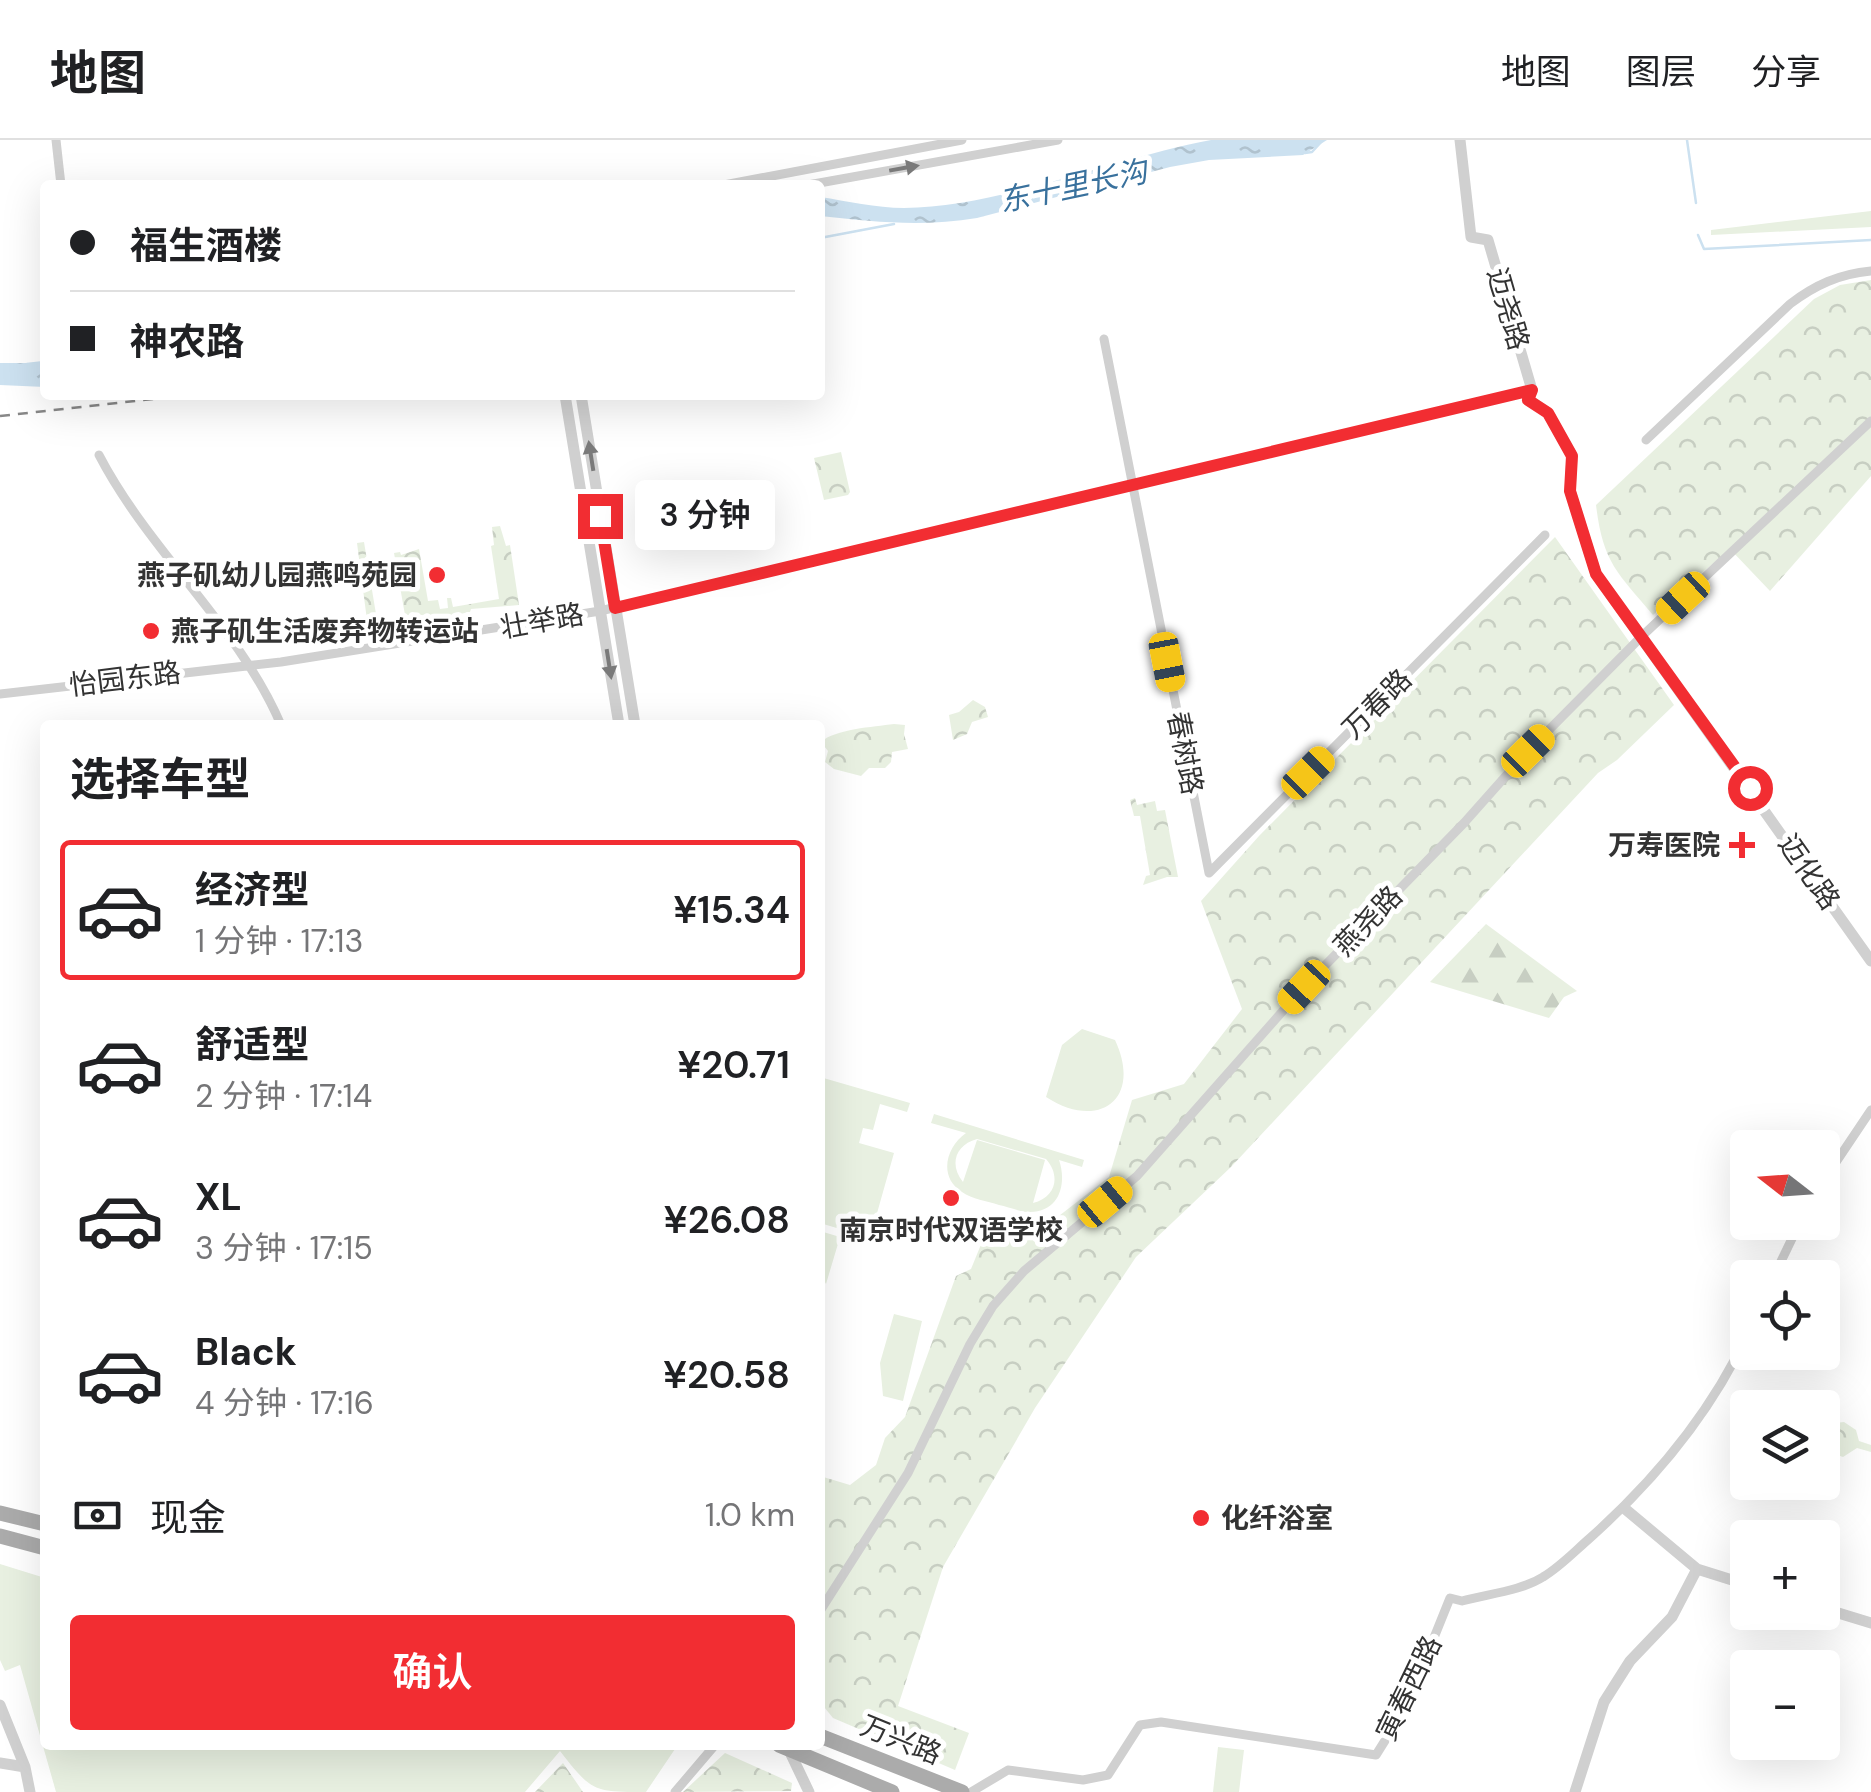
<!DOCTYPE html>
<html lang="zh">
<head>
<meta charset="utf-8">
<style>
	:root { --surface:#fff; --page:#f6f6f6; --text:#202124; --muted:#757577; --line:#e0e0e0; --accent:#f22d32 }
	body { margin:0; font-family:"DM Sans","Noto Sans SC",sans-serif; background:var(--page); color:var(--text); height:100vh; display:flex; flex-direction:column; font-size:38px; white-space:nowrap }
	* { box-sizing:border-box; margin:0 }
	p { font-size:32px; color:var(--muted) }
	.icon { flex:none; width:55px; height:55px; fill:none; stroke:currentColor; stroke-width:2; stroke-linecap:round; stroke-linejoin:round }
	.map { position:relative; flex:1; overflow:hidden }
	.details { position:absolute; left:40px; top:580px; width:785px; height:1030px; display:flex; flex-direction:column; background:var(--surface); border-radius:10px; box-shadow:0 10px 40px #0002 }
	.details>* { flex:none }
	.guide { position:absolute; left:40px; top:40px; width:785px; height:220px; border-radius:10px; box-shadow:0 10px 40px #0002; display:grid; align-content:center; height:220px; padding:0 30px; background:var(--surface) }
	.needle { width:65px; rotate:287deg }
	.controls { position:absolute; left:1730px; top:990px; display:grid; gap:20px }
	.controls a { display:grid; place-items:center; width:110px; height:110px; border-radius:10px; background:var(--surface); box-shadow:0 10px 40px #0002; font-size:50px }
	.end { position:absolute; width:45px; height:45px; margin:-22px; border:12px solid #f22d32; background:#fff; box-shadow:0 0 0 5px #fff }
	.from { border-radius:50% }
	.bubble { position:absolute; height:70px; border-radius:10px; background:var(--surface); box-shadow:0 10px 40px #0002; font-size:32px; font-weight:600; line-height:70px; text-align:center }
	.car { position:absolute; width:30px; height:60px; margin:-30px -15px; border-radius:12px; box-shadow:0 0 8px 2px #0007; background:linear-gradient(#f5c518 24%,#345 0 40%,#f5c518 0 76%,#345 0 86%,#f5c518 0) }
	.guide b { display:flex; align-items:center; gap:35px; height:95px; font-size:38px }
	.guide b+b { border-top:2px solid var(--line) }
	.guide i { width:25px; height:25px; background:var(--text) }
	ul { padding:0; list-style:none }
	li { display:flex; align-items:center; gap:30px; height:140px; margin:0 20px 15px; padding:0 10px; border:5px solid transparent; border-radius:10px }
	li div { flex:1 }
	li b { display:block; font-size:38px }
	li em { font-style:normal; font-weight:600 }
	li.active { border-color:var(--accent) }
	li>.icon { width:90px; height:90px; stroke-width:1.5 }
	h2 { padding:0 30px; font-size:45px; line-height:120px }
	.pay { display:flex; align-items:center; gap:25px; height:110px; padding:0 30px; font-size:38px }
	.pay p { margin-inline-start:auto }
	.button { display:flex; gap:20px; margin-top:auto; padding:20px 30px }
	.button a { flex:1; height:115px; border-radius:10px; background:var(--accent); color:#fff; font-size:40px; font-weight:600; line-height:115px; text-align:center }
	header { display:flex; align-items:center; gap:60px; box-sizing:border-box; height:140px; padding:0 50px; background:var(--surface); border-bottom:2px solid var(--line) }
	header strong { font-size:48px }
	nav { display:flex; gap:55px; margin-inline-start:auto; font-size:35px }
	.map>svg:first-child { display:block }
</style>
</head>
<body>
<header>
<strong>地图</strong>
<nav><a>地图</a><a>图层</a><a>分享</a></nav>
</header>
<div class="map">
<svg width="1871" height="1652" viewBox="0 0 1871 1652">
	<defs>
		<pattern id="forest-firs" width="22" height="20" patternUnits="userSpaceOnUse" patternTransform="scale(2.5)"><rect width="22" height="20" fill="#e8f0e1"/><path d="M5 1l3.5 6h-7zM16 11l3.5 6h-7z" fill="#c7cec2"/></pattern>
		<pattern id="park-crowns" width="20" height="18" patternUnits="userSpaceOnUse" patternTransform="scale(2.5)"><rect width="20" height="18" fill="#e8f0e1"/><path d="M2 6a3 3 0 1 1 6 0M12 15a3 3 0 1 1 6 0" fill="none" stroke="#c7cec2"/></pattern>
		<pattern id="water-ripples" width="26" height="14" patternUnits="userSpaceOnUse" patternTransform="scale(2.5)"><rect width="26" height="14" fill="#cce1f0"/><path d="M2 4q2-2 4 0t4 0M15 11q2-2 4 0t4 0" fill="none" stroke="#b0c2ce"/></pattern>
	</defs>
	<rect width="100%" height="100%" fill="#fff"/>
	<path fill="#e8f0e1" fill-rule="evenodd" d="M 1871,71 L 1871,87 L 1711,95 L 1711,90 Z
		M 1082,889 L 1115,900 C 1143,960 1098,991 1046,957 L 1062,905 Z
		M 820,937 L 910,963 L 907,972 L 880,964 L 873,990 L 863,988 L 859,1003 L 894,1013 L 870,1098 L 820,1083 Z
		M 934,974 L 1084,1020 L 1082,1027 L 1059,1020 C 1067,1043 1060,1072 1030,1072 C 1020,1072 1009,1067 999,1065 C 987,1061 972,1059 962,1052 C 938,1037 946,1007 966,993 L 931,983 ZM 977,999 L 1046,1019 C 1061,1036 1056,1057 1033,1063 L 1045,1020 L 977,1000 L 963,1042 C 949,1025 955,1005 977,999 Z
		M 820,1091 L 840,1097 L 826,1144 L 820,1133 Z
		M 894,1174 L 922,1181 L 903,1261 L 883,1256 L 880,1223 Z
		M 0,1424 L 45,1438 L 45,1605 L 665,1605 L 675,1609 L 646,1652 C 593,1652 592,1652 560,1611 L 525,1652 L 56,1652 L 20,1525 L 5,1531 L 0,1520 Z
		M 1218,1607 L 1244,1610 L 1239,1652 L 1213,1652 Z"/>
	<path fill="url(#forest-firs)" d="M 1486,784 L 1577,851 L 1564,857 L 1549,878 L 1430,842 Z"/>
	<path fill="url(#park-crowns)" d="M 1871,140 L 1871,336 L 1770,451 L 1730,409 L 1653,475 C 1617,432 1603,423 1596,365 L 1814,159 L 1840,145 Z
		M 841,312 L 850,352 L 848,355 L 824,360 L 814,318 Z
		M 500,386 L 506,406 L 510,405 L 519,465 L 471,469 L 470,472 L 440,478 L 433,475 L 415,476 L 409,481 L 368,488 L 357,403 L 364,402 L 377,480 L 405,475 L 394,413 L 400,412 L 401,415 L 419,409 L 428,461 L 438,460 L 440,469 L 448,468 L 447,458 L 451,458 L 453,467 L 499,459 L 491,406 L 494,405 L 492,387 Z
		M 1555,397 L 1674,565 L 1617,620 L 1598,633 L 1231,1027 L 1136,1117 L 1035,1268 L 943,1427 L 898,1566 L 969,1593 L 955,1630 L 833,1578 L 820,1562 L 820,1336 L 850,1345 L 876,1325 L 885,1298 L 905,1277 L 956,1136 L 971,1129 L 991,1080 L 1037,1093 L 1109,1037 L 1132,960 L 1184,944 L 1242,869 L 1201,761 L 1259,696 Z
		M 973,560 L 985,567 L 988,577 L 972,582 L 967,594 L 953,600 L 949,575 L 959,572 Z
		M 894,584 L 905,585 L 904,594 L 908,609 L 892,612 L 891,622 L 885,628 L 869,628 L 861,636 L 834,629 L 825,622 L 828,611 L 821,602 C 835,589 873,587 894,584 Z
		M 1135,658 L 1137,665 L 1155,661 L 1157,671 L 1165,670 L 1178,737 L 1167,737 L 1143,745 L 1146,736 L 1150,735 L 1140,676 L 1134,676 L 1130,660 Z
		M 1844,1282 L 1856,1290 L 1859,1301 L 1871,1305 L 1871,1312 L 1857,1308 L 1843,1317 L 1829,1312 C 1819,1298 1826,1283 1844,1282 Z
		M 725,1613 L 792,1643 L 791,1651 L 683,1652 Z
		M 563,1623 L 583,1652 L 535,1652 Z"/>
	<path fill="url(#water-ripples)" d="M 1211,0 L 1327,0 L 1303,15 L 1209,20 L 1170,27 L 977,78 C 923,87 874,82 820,76 L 820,57 C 847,61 876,68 904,68 C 1000,67 1114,18 1211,0 Z
		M 0,223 L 45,223 L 45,247 L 0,245 Z"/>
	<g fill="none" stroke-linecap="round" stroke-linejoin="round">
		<path stroke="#cce1f0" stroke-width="2.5" d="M 1687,0 L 1696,63
			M 1305,13 L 1312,12 L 1323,0
			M 1698,95 L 1704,109 L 1871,100
			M 820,98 L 894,84
			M 27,224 L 45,222"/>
		<path stroke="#d0d0d0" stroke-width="9" d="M 56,0 L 61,45
			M 724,45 L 962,0
			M 808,45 L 1058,0
			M 1104,199 L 1209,733
			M 1646,300 L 1790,164 C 1815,145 1839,134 1871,131
			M 99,315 C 150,413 239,486 281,585
			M 0,554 L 281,522 L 600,471 L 1532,250
			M 1209,733 L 1545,395
			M 1822,1043 L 1871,970
			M 1773,1138 L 1800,1082
			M 820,1471 L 908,1333 L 970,1204 L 993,1166 L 1024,1131 L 1137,1036 L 1304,847 L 1464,683 L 1528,611 L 1641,497 L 1871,281
			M 675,1652 L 715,1605
			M 971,1652 L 1008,1630 L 1083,1640 L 1108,1635 L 1140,1585 L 1161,1582 L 1376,1615 L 1406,1567 L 1450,1458 L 1462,1461 C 1487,1454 1521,1451 1543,1437 C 1560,1427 1575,1411 1590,1398 C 1655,1340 1711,1273 1748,1193"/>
		<path stroke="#d0d0d0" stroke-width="11" d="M 1460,0 L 1471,97 L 1488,100 L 1532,250 L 1529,260 L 1548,273 L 1572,316 L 1570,351 L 1596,434 L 1871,821
			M 565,255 L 619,585
			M 581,255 L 635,585
			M 1624,1368 L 1697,1429 L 1748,1445
			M 1822,1468 L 1871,1483
			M 0,1565 L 25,1627 L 30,1652
			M 787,1606 L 809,1652
			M 0,1623 L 25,1627
			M 1575,1652 L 1604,1562 L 1630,1521 L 1672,1477 L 1697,1429"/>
		<path stroke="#ababab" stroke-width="15" d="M 0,1373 L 45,1384
			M 0,1396 L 45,1408
			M 820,1596 L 962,1652
			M 779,1605 L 892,1652"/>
		<path stroke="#888" stroke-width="2.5" stroke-dasharray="10 8" stroke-linecap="butt" d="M 0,276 L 189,255"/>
	</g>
	<defs><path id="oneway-solid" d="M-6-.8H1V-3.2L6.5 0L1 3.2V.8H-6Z" transform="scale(2.5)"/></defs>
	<g fill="#7a7a7a">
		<use href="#oneway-solid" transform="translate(904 28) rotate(-10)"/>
		<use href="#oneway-solid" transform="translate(591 316) rotate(-99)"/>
		<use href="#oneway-solid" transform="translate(609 524) rotate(81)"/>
	</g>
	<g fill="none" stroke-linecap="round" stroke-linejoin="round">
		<path stroke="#f22d32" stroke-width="12" d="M 600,376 L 615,468 L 1532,250 L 1528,260 L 1548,273 L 1572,316 L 1570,351 L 1596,434 L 1750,648"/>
	</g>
	<g fill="#f22d32" stroke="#fff" stroke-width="4">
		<circle cx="437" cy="435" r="10"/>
		<circle cx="151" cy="491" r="10"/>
		<path d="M1737 690h10v10h10v10h-10v10h-10v-10h-10v-10h10z"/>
		<circle cx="951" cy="1058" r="10"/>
		<circle cx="1201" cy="1378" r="10"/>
	</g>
	<g text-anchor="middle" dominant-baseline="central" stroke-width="10" stroke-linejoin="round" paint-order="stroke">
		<g font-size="28" fill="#333" stroke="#fff">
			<text transform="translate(1508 169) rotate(74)">迈尧路</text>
			<text transform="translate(542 481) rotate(-10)">壮举路</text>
			<text transform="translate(125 539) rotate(-7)">怡园东路</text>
			<text transform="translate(1377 564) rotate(-45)">万春路</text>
			<text transform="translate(1185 613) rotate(79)">春树路</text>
			<text transform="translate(1809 732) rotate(55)">迈化路</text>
			<text transform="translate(1368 781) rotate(-46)">燕尧路</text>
			<text transform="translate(1409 1548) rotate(-64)">寅春西路</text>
			<text transform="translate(901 1600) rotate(22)">万兴路</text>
		</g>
		<g font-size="28" font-weight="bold" fill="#333" stroke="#fff" text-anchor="end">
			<text x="417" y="435">燕子矶幼儿园燕鸣苑园</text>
			<text x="171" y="491" text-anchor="start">燕子矶生活废弃物转运站</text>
			<text x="1720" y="705">万寿医院</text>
			<text x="951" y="1090" text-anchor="middle">南京时代双语学校</text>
			<text x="1221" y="1378" text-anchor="start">化纤浴室</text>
		</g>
		<g font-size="30" font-style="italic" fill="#39719d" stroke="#fff">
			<text transform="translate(1073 46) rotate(-12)">东十里长沟</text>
		</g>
	</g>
</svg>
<div class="controls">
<a><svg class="needle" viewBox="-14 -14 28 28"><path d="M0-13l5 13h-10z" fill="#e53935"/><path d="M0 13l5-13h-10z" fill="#757577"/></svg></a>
<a><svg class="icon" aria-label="locate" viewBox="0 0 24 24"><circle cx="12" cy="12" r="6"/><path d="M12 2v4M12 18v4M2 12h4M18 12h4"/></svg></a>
<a><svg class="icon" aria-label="layers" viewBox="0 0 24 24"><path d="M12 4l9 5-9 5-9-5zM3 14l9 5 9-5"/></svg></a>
<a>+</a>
<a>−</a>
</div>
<i class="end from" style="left:1750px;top:648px"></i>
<i class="end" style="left:600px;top:376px"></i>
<div class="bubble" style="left:635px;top:340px;width:140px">3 分钟</div>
<i class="car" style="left:1683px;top:458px;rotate:227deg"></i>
<i class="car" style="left:1167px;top:522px;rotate:169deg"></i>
<i class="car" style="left:1528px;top:611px;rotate:45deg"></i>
<i class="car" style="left:1308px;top:633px;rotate:45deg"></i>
<i class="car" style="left:1304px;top:847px;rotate:223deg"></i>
<i class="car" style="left:1105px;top:1062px;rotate:50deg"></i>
<div class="guide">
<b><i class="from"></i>福生酒楼</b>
<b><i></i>神农路</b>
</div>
<section class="details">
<h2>选择车型</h2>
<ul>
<li class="active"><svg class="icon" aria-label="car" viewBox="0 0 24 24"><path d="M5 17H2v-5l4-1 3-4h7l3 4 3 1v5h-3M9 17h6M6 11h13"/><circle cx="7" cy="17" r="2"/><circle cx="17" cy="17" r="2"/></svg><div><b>经济型</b><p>1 分钟 · 17:13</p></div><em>¥15.34</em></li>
<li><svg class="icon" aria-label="car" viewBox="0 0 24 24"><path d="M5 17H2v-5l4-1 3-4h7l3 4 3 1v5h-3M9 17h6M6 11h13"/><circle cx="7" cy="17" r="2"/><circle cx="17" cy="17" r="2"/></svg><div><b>舒适型</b><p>2 分钟 · 17:14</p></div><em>¥20.71</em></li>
<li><svg class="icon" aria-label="car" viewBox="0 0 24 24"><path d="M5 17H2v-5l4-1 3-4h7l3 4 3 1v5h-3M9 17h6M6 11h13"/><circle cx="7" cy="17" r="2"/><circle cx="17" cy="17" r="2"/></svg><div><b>XL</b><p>3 分钟 · 17:15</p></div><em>¥26.08</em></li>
<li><svg class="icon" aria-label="car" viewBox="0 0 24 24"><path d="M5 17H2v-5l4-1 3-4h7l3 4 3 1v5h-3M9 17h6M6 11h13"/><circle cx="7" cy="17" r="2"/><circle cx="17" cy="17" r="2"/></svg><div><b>Black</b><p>4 分钟 · 17:16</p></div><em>¥20.58</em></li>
</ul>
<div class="pay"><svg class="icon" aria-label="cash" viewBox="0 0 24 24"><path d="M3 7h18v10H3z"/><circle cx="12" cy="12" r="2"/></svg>现金<p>1.0 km</p></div>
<div class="button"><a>确认</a></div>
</section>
</div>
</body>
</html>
